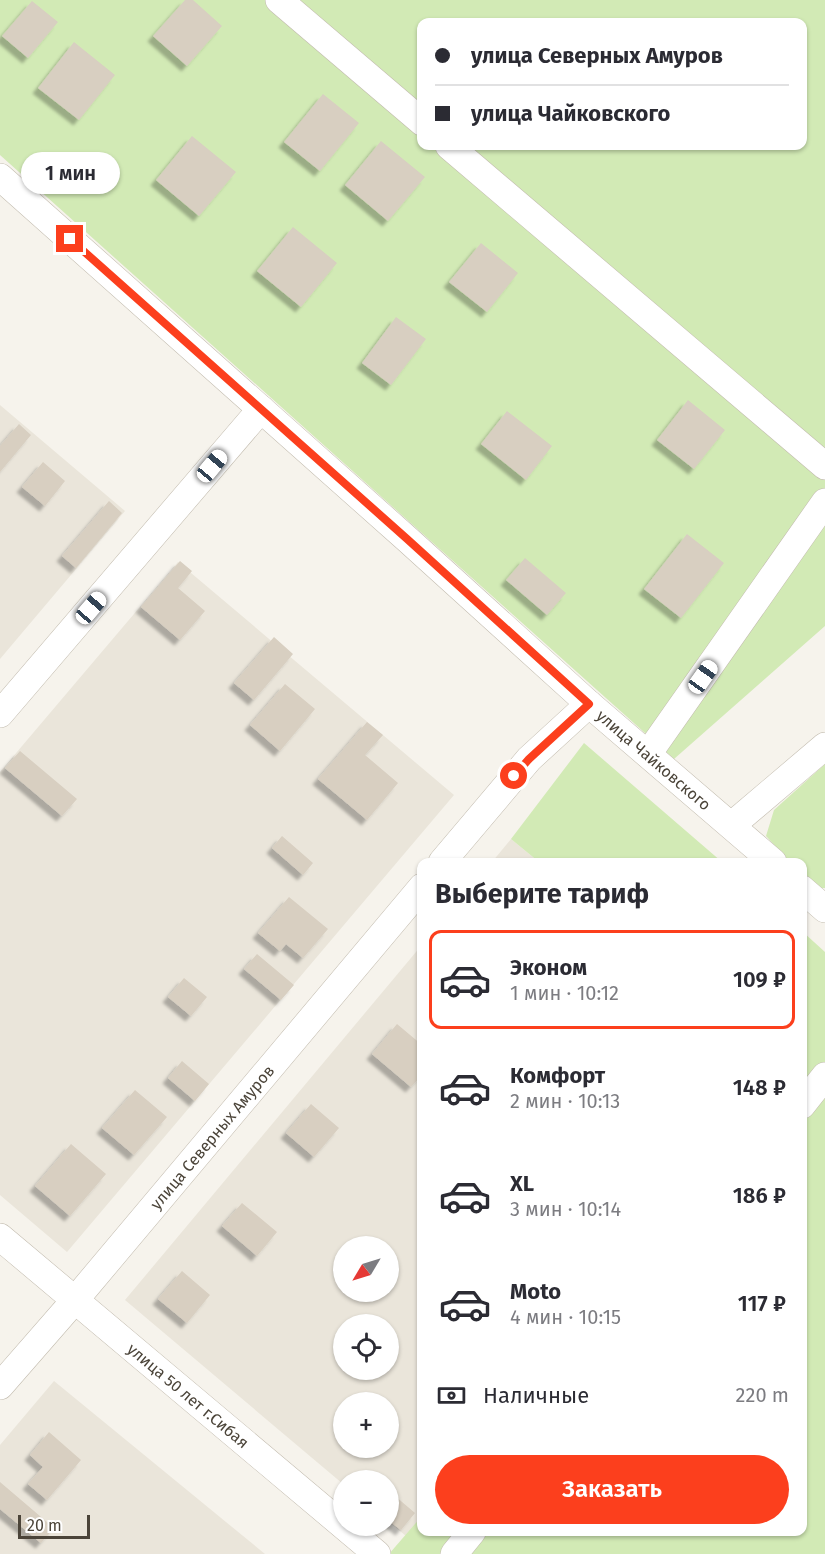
<!DOCTYPE html>
<html lang="ru">
<head>
<meta charset="utf-8">
<style>
	:root { --surface:#fff; --page:#f2f2f3; --text:#2b2b33; --muted:#7c7c81; --line:#e1e1e2; --accent:#fc3f1d }
	body { margin:0; font-family:"Fira Sans",sans-serif; background:var(--page); color:var(--text); height:100vh; display:flex; flex-direction:column; font-size:22px; white-space:nowrap }
	* { box-sizing:border-box; margin:0 }
	p { font-size:20px; color:var(--muted) }
	.icon { flex:none; width:33px; height:33px; fill:none; stroke:currentColor; stroke-width:2; stroke-linecap:round; stroke-linejoin:round }
	.map { position:relative; flex:1; overflow:hidden }
	.sheet { position:absolute; left:417px; top:858px; width:390px; height:678px; display:flex; flex-direction:column; background:var(--surface); border-radius:12px; box-shadow:0 2px 4px #0004 }
	.sheet>* { flex:none }
	.banner { position:absolute; left:417px; top:18px; width:390px; height:132px; border-radius:12px; box-shadow:0 2px 4px #0004; display:grid; align-content:center; height:132px; padding:0 18px; background:var(--surface) }
	.needle { width:39px; rotate:232deg }
	.buttons { position:absolute; left:333px; top:1236px; display:grid; gap:12px }
	.buttons a { display:grid; place-items:center; width:66px; height:66px; border-radius:50%; background:var(--surface); box-shadow:0 2px 4px #0004; font-size:30px }
	.scale { position:absolute; left:18px; bottom:15px; width:72px; box-sizing:border-box; padding-left:6px; border:3px solid #4b4439; border-top:0; font-size:16px; line-height:21px; white-space:nowrap; color:#4b4439; -webkit-text-stroke:4px #fff; paint-order:stroke }
	.end { position:absolute; width:27px; height:27px; margin:-14px; border:8px solid #fc3f1d; background:#fff; box-shadow:0 0 0 3px #fff }
	.from { border-radius:50% }
	.bubble { position:absolute; height:42px; border-radius:21px; background:var(--surface); box-shadow:0 2px 4px #0004; font-size:20px; font-weight:600; line-height:42px; text-align:center }
	.car { position:absolute; width:18px; height:36px; margin:-18px -9px; border-radius:8px; box-shadow:0 0 4px 2px #0007; background:linear-gradient(#fff 24%,#345 0 40%,#fff 0 76%,#345 0 86%,#fff 0) }
	.banner b { display:flex; align-items:center; gap:21px; height:57px; font-size:22px }
	.banner b+b { border-top:2px solid var(--line) }
	.banner i { width:15px; height:15px; background:var(--text) }
	ul { padding:0; list-style:none }
	li { display:flex; align-items:center; gap:18px; height:99px; margin:0 12px 9px; padding:0 6px; border:3px solid transparent; border-radius:12px }
	li div { flex:1 }
	li b { display:block; font-size:22px }
	li em { font-style:normal; font-weight:600 }
	li.active { border-color:var(--accent) }
	li>.icon { width:54px; height:54px; stroke-width:1.5 }
	h2 { padding:0 18px; font-size:27px; line-height:72px }
	.pay { display:flex; align-items:center; gap:15px; height:66px; padding:0 18px; font-size:22px }
	.pay p { margin-inline-start:auto }
	.action { display:flex; gap:12px; margin-top:auto; padding:12px 18px }
	.action a { flex:1; height:69px; border-radius:36px; background:var(--accent); color:#fff; font-size:24px; font-weight:600; line-height:69px; text-align:center }
	.map>svg:first-child { display:block }
</style>
</head>
<body>
<div class="map">
<svg width="825" height="1554" viewBox="0 0 825 1554">
	<defs>
		<filter id="shadow"><feDropShadow dx="-5.5" dy="5.5" stdDeviation="1.5" flood-color="#0004"/></filter>
	</defs>
	<rect width="100%" height="100%" fill="#f6f3ec"/>
	<path fill="#eae5da" fill-rule="evenodd" d="M 0,405 L 125,511 L 0,659 Z
		M 178,562 L 454,795 L 67,1252 L 0,1195 L 0,772 Z
		M 511,839 L 539,862 L 492,862 Z
		M 421,946 L 421,1517 L 406,1536 L 389,1522 L 388,1480 L 344,1480 L 343,1484 L 125,1300 ZM 344,1246 L 388,1246 L 388,1292 L 344,1292 ZM 344,1324 L 388,1324 L 388,1370 L 344,1370 ZM 344,1402 L 388,1402 L 388,1448 L 344,1448 Z
		M 54,1381 L 265,1554 L 0,1554 L 0,1445 Z"/>
	<path fill="#d2eab5" fill-rule="evenodd" d="M 0,0 L 825,0 L 825,626 L 674,759 L 0,155 ZM 422,22 L 802,22 L 802,146 L 422,146 Z
		M 584,743 L 722,862 L 539,862 L 511,839 Z
		M 825,764 L 825,888 L 820,888 L 803,873 L 802,862 L 790,862 L 766,836 L 774,810 Z
		M 803,932 L 825,952 L 825,1554 L 389,1554 L 421,1517 L 422,1532 L 802,1532 Z"/>
	<path fill="#d8cfc1" filter="url(#shadow)" d="M 185,0 L 193,0 L 222,26 L 187,66 L 153,36 Z
		M 32,1 L 58,22 L 28,58 L 2,36 Z
		M 74,42 L 115,75 L 79,120 L 38,88 Z
		M 323,94 L 359,123 L 320,171 L 284,142 Z
		M 192,136 L 236,172 L 199,216 L 156,180 Z
		M 381,141 L 425,177 L 388,221 L 345,185 Z
		M 293,227 L 337,263 L 301,307 L 257,271 Z
		M 481,243 L 518,273 L 487,312 L 449,282 Z
		M 396,317 L 426,339 L 391,385 L 362,363 Z
		M 688,400 L 725,430 L 694,469 L 657,440 Z
		M 507,411 L 552,446 L 526,480 L 481,444 Z
		M 19,424 L 31,435 L 0,472 L 0,446 Z
		M 43,462 L 65,481 L 45,506 L 22,487 Z
		M 109,501 L 122,513 L 76,568 L 62,556 Z
		M 687,534 L 724,563 L 681,618 L 644,589 Z
		M 525,558 L 566,593 L 547,615 L 506,580 Z
		M 180,561 L 192,571 L 178,588 L 205,611 L 180,640 L 141,607 Z
		M 274,637 L 293,654 L 254,700 L 234,683 Z
		M 285,684 L 315,709 L 280,751 L 250,725 Z
		M 367,722 L 383,735 L 365,755 L 398,783 L 367,820 L 318,779 Z
		M 20,751 L 77,799 L 62,816 L 5,768 Z
		M 282,836 L 313,863 L 303,875 L 272,848 Z
		M 289,897 L 328,929 L 303,958 L 286,944 L 280,951 L 258,933 Z
		M 257,954 L 294,985 L 281,1000 L 244,969 Z
		M 184,978 L 207,997 L 191,1016 L 168,997 Z
		M 397,1024 L 422,1045 L 422,1075 L 411,1087 L 372,1054 Z
		M 182,1061 L 209,1084 L 195,1101 L 168,1078 Z
		M 135,1090 L 167,1117 L 134,1155 L 102,1128 Z
		M 311,1104 L 339,1128 L 314,1157 L 286,1133 Z
		M 71,1144 L 106,1174 L 70,1216 L 35,1186 Z
		M 242,1203 L 277,1232 L 257,1256 L 222,1226 Z
		M 182,1271 L 210,1295 L 187,1323 L 158,1299 Z
		M 49,1432 L 81,1460 L 47,1500 L 28,1484 L 43,1467 L 30,1455 Z
		M 367,1472 L 377,1480 L 359,1480 Z
		M 0,1482 L 54,1528 L 41,1543 L 0,1509 Z
		M 388,1490 L 415,1513 L 401,1530 L 388,1520 Z"/>
	<g fill="none" stroke-linecap="round" stroke-linejoin="round">
		<defs>
			<g id="minor">
				<path d="M 279,0 L 422,122"/>
				<path d="M 449,146 L 825,466"/>
				<path id="s1" d="M 0,177 L 407,539 L 589,704 L 773,862"/>
				<path d="M 0,714 L 261,409"/>
				<path d="M 648,754 L 825,502"/>
				<path d="M 732,825 L 825,746"/>
				<path d="M 442,862 L 529,759 L 589,704"/>
				<path d="M 802,889 L 825,909"/>
				<path d="M 802,1105 L 825,1076"/>
				<path id="s2" d="M 0,1237 L 377,1554"/>
				<path id="s3" d="M 0,1386 L 75,1300 L 422,887"/>
				<path d="M 454,1554 L 472,1532"/>
			</g>
		</defs>
		<use href="#minor" stroke="#c2bbae" stroke-width="28"/>
		<use href="#minor" stroke="#fff" stroke-width="27"/>
	</g>
	<g fill="none" stroke-linecap="round" stroke-linejoin="round">
		<path stroke="#fc3f1d" stroke-width="8" d="M 70,239 L 406,538 L 589,704 L 529,759 L 514,776"/>
	</g>
	<g text-anchor="middle" dominant-baseline="central" stroke-width="4.5" stroke-linejoin="round" paint-order="stroke">
		<g font-size="16" fill="#4b4439" stroke="#fff">
			<text stroke="none"><textPath href="#s1" startOffset="876">улица Чайковского</textPath></text>
			<text stroke="none"><textPath href="#s3" startOffset="327">улица Северных Амуров</textPath></text>
			<text stroke="none"><textPath href="#s2" startOffset="246">улица 50 лет г.Сибая</textPath></text>
		</g>
	</g>
</svg>
<div class="buttons">
<a><svg class="needle" viewBox="-14 -14 28 28"><path d="M0-13l5 13h-10z" fill="#e53935"/><path d="M0 13l5-13h-10z" fill="#7c7c81"/></svg></a>
<a><svg class="icon" aria-label="locate" viewBox="0 0 24 24"><circle cx="12" cy="12" r="6"/><path d="M12 2v4M12 18v4M2 12h4M18 12h4"/></svg></a>
<a>+</a>
<a>−</a>
</div>
<div class="scale">20 m</div>
<i class="end from" style="left:514px;top:776px"></i>
<i class="end" style="left:70px;top:239px"></i>
<div class="bubble" style="left:21px;top:152px;width:99px">1 мин</div>
<i class="car" style="left:212px;top:466px;rotate:40deg"></i>
<i class="car" style="left:91px;top:608px;rotate:41deg"></i>
<i class="car" style="left:703px;top:677px;rotate:35deg"></i>
<div class="banner">
<b><i class="from"></i>улица Северных Амуров</b>
<b><i></i>улица Чайковского</b>
</div>
<section class="sheet">
<h2>Выберите тариф</h2>
<ul>
<li class="active"><svg class="icon" aria-label="car" viewBox="0 0 24 24"><path d="M5 17H2v-5l4-1 3-4h7l3 4 3 1v5h-3M9 17h6M6 11h13"/><circle cx="7" cy="17" r="2"/><circle cx="17" cy="17" r="2"/></svg><div><b>Эконом</b><p>1 мин · 10:12</p></div><em>109 ₽</em></li>
<li><svg class="icon" aria-label="car" viewBox="0 0 24 24"><path d="M5 17H2v-5l4-1 3-4h7l3 4 3 1v5h-3M9 17h6M6 11h13"/><circle cx="7" cy="17" r="2"/><circle cx="17" cy="17" r="2"/></svg><div><b>Комфорт</b><p>2 мин · 10:13</p></div><em>148 ₽</em></li>
<li><svg class="icon" aria-label="car" viewBox="0 0 24 24"><path d="M5 17H2v-5l4-1 3-4h7l3 4 3 1v5h-3M9 17h6M6 11h13"/><circle cx="7" cy="17" r="2"/><circle cx="17" cy="17" r="2"/></svg><div><b>XL</b><p>3 мин · 10:14</p></div><em>186 ₽</em></li>
<li><svg class="icon" aria-label="car" viewBox="0 0 24 24"><path d="M5 17H2v-5l4-1 3-4h7l3 4 3 1v5h-3M9 17h6M6 11h13"/><circle cx="7" cy="17" r="2"/><circle cx="17" cy="17" r="2"/></svg><div><b>Moto</b><p>4 мин · 10:15</p></div><em>117 ₽</em></li>
</ul>
<div class="pay"><svg class="icon" aria-label="cash" viewBox="0 0 24 24"><path d="M3 7h18v10H3z"/><circle cx="12" cy="12" r="2"/></svg>Наличные<p>220 m</p></div>
<div class="action"><a>Заказать</a></div>
</section>
</div>
</body>
</html>
